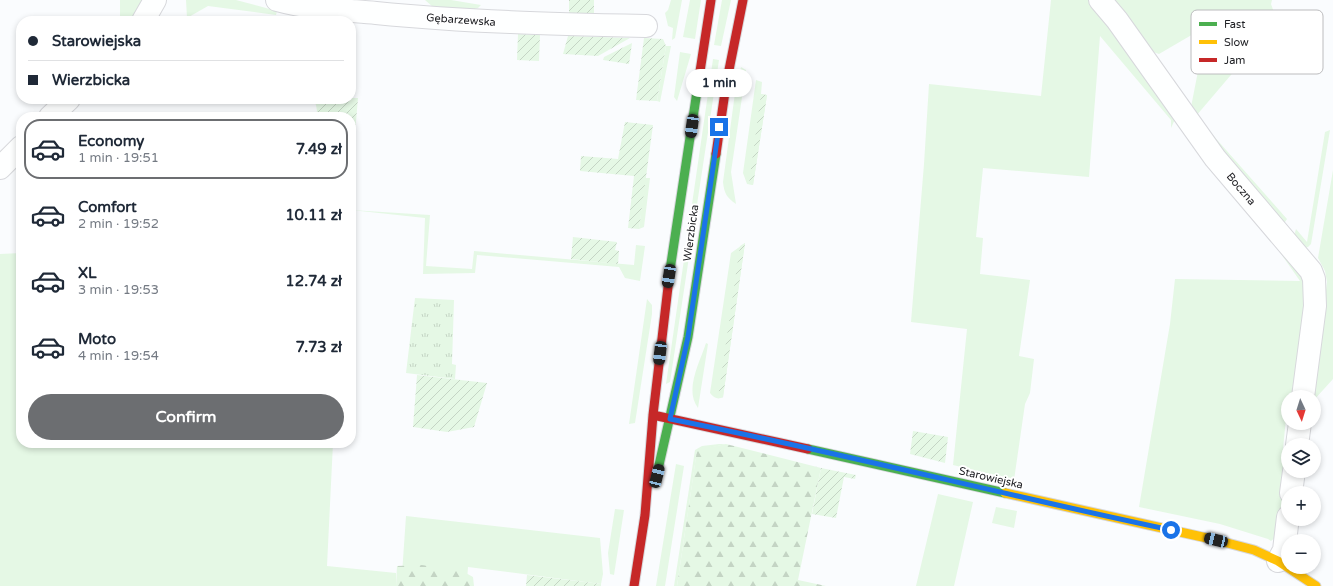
<!DOCTYPE html>
<html lang="en">
<head>
<meta charset="utf-8">
<style>
	:root { --surface:#fff; --page:#f6f6f7; --text:#1f2937; --muted:#747a83; --line:#e0e1e3; --accent:#6c6e71 }
	body { margin:0; font-family:"Varela Round",sans-serif; background:var(--page); color:var(--text); height:100vh; display:flex; flex-direction:column; font-size:15px; white-space:nowrap }
	* { box-sizing:border-box; margin:0 }
	p { font-size:13px; color:var(--muted) }
	.icon { flex:none; width:22px; height:22px; fill:none; stroke:currentColor; stroke-width:2; stroke-linecap:round; stroke-linejoin:round }
	.map { position:relative; flex:1; overflow:hidden }
	.details { position:absolute; left:16px; top:112px; width:340px; height:336px; display:flex; flex-direction:column; background:var(--surface); border-radius:16px; box-shadow:0 2px 6px #0003 }
	.details>* { flex:none }
	.guide { position:absolute; left:16px; top:16px; width:340px; height:88px; border-radius:16px; box-shadow:0 2px 6px #0003; display:grid; align-content:center; height:88px; padding:0 12px; background:var(--surface) }
	.needle { width:26px; rotate:176deg }
	.fabs { position:absolute; left:1281px; top:390px; display:grid; gap:8px }
	.fabs a { display:grid; place-items:center; width:40px; height:40px; border-radius:50%; background:var(--surface); box-shadow:0 2px 6px #0003; font-size:20px }
	.end { position:absolute; width:18px; height:18px; margin:-9px; border:5px solid #1a73e8; background:#fff; box-shadow:0 0 0 2px #fff }
	.from { border-radius:50% }
	.bubble { position:absolute; height:28px; border-radius:14px; background:var(--surface); box-shadow:0 2px 6px #0003; font-size:13px; font-weight:700; line-height:28px; text-align:center }
	.car { position:absolute; width:12px; height:24px; margin:-12px -6px; border-radius:5px; box-shadow:0 0 3px 1px #0007; background:linear-gradient(#222 24%,#8ab4d8 0 40%,#222 0 76%,#8ab4d8 0 86%,#222 0) }
	.guide b { display:flex; align-items:center; gap:14px; height:38px; font-size:15px }
	.guide b+b { border-top:1px solid var(--line) }
	.guide i { width:10px; height:10px; background:var(--text) }
	ul { padding:7px 0 0; list-style:none }
	li { display:flex; align-items:center; gap:12px; height:60px; margin:0 8px 6px; padding:0 4px; border:2px solid transparent; border-radius:16px }
	li div { flex:1 }
	li b { display:block; font-size:15px }
	li em { font-style:normal; font-weight:700 }
	li.current { border-color:var(--accent) }
	li>.icon { width:36px; height:36px; stroke-width:1.5 }
	.primary-button { display:flex; gap:8px; margin-top:auto; padding:8px 12px }
	.primary-button a { flex:1; height:46px; border-radius:24px; background:var(--accent); color:#fff; font-size:16px; font-weight:700; line-height:46px; text-align:center }
	.map>svg:first-child { display:block }
</style>
</head>
<body>
<div class="map">
<svg width="1333" height="586" viewBox="0 0 1333 586">
	<defs>
		<pattern id="forest-firs" width="22" height="20" patternUnits="userSpaceOnUse"><rect width="22" height="20" fill="#e5f8e5"/><path d="M5 1l3.5 6h-7zM16 11l3.5 6h-7z" fill="#c4d4c4"/></pattern>
		<pattern id="park-tufts" width="24" height="20" patternUnits="userSpaceOnUse"><rect width="24" height="20" fill="#e5f8e5"/><path d="M3 7l-1-3M5 7V3M7 7l1-3M15 17l-1-3M17 17v-4M19 17l1-3" fill="none" stroke="#c4d4c4"/></pattern>
		<pattern id="garden-furrows" width="10" height="10" patternUnits="userSpaceOnUse"><rect width="10" height="10" fill="#e5f8e5"/><path d="M-1 1l2-2M0 10L10 0M9 11l2-2" fill="none" stroke="#c4d4c4"/></pattern>
	</defs>
	<rect width="100%" height="100%" fill="#fafcfe"/>
	<path fill="#e5f8e5" d="M 120,0 L 147,0 L 136,21 L 120,21 Z
		M 186,0 L 236,0 L 277,11 L 276,15 L 208,6 L 187,18 Z
		M 425,0 L 451,0 L 481,5 L 478,8 L 471,10 L 448,9 L 433,7 Z
		M 671,0 L 682,0 L 675,38 L 672,40 L 673,28 L 668,26 L 665,13 L 668,10 Z
		M 690,0 L 701,0 L 695,39 L 683,37 Z
		M 722,0 L 731,0 L 721,46 L 714,45 Z
		M 1051,0 L 1093,0 L 1176,117 L 1171,128 L 1171,120 L 1100,36 L 1089,177 L 983,168 L 976,237 L 983,238 L 980,274 L 1030,280 L 1019,356 L 1034,359 L 1030,393 L 1025,404 L 1014,480 L 953,465 L 967,329 L 911,322 L 924,164 L 929,84 L 1041,96 Z
		M 1108,0 L 1272,0 L 1271,4 L 1277,21 L 1196,116 L 1287,219 L 1283,225 L 1229,170 L 1194,120 L 1191,107 L 1200,61 L 1202,44 L 1195,33 L 1159,54 L 1153,52 L 1129,22 Z
		M 666,46 L 671,46 L 660,102 L 657,101 Z
		M 680,52 L 691,54 L 677,101 L 674,97 Z
		M 713,59 L 719,60 L 670,382 L 666,384 Z
		M 741,67 L 746,70 L 731,172 L 736,204 C 727,198 724,193 723,182 L 735,93 Z
		M 756,80 L 762,82 L 761,94 L 767,95 L 753,185 L 747,184 L 743,173 Z
		M 1330,130 L 1311,244 L 1308,247 L 1305,248 L 1294,236 L 1296,229 L 1307,242 L 1325,132 Z
		M 1333,170 L 1333,379 L 1314,400 L 1314,397 L 1312,397 L 1327,282 L 1325,271 L 1318,258 Z
		M 645,178 L 650,178 L 644,227 L 639,229 Z
		M 351,210 L 430,215 L 426,266 L 472,269 L 474,251 L 634,265 L 636,245 L 645,246 L 640,281 L 625,278 L 619,267 L 477,255 L 475,273 L 423,274 L 425,218 Z
		M 1263,228 L 1304,277 L 1308,288 L 1294,390 L 1289,394 L 1288,397 L 1283,449 L 1288,451 L 1288,469 L 1280,530 L 1277,536 L 1271,541 L 1268,539 L 1220,524 L 1139,507 L 1170,324 L 1175,279 L 1300,281 Z
		M 745,243 L 723,397 C 718,400 714,398 710,393 L 731,253 Z
		M 21,253 L 21,443 L 333,443 L 327,566 L 396,573 L 396,586 L 0,586 L 0,254 Z
		M 647,299 L 652,305 L 652,314 L 635,423 L 629,424 Z
		M 706,343 L 708,344 L 698,408 C 684,390 700,362 706,343 Z
		M 719,444 L 726,444 L 697,451 L 677,586 L 674,586 L 695,450 L 702,446 Z
		M 676,464 L 684,466 L 665,586 L 656,586 Z
		M 938,494 L 973,502 L 954,586 L 916,586 Z
		M 996,507 L 1017,511 L 1014,528 L 992,523 Z
		M 615,509 L 624,510 L 614,575 L 610,574 L 608,553 Z
		M 406,516 L 600,538 L 603,574 L 601,584 L 468,567 L 467,581 L 402,574 Z"/>
	<path fill="url(#forest-firs)" d="M 726,444 L 821,468 L 798,580 L 826,586 L 677,586 L 697,450 Z
		M 422,565 L 464,572 L 473,577 L 474,586 L 396,586 L 397,566 Z"/>
	<path fill="url(#park-tufts)" d="M 415,298 L 454,300 L 452,364 L 456,365 L 455,379 L 406,373 Z"/>
	<path fill="url(#garden-furrows)" d="M 569,0 L 594,0 L 594,15 L 569,13 Z
		M 518,34 L 540,35 L 539,61 L 517,60 Z
		M 568,36 L 630,38 L 598,56 L 563,54 Z
		M 644,38 L 663,39 L 666,46 L 657,101 L 636,100 Z
		M 632,43 L 629,64 L 603,60 L 604,57 Z
		M 761,94 L 767,95 L 753,185 L 749,184 Z
		M 351,98 L 358,98 L 351,181 L 351,117 L 315,117 L 317,111 L 315,99 Z
		M 625,122 L 653,125 L 639,229 L 628,228 L 634,176 L 580,171 L 581,156 L 618,159 Z
		M 573,237 L 617,242 L 615,250 L 619,251 L 618,264 L 571,259 Z
		M 745,243 L 723,397 L 718,398 L 740,246 Z
		M 417,375 L 487,383 L 474,427 L 447,432 L 413,427 Z
		M 913,431 L 948,437 L 945,463 L 910,454 Z
		M 821,468 L 856,475 L 855,479 L 844,477 L 836,518 L 812,514 Z
		M 527,575 L 601,584 L 601,586 L 526,586 Z"/>
	<g fill="none" stroke-linecap="round" stroke-linejoin="round">
		<defs>
			<path id="street" d="M 277,0 C 309,9 343,10 376,13 C 466,22 556,24 646,26
				M 1100,0 L 1117,20 L 1215,158 L 1311,271 L 1314,279 L 1315,306 L 1303,397
				M 143,21 L 155,0
				M 50,117 L 69,99
				M 0,168 L 21,147
				M 1297,445 L 1300,423
				M 1291,493 L 1294,471
				M 1278,561 L 1284,550 L 1288,517"/>
			<path id="fast" d="M 670,270 L 699,78
				M 808,449 L 1005,493
				M 659,465 L 688,337 L 716,154"/>
			<path id="slow" d="M 1005,493 L 1216,540 L 1254,550 L 1278,561 L 1316,586"/>
			<path id="jam" d="M 699,78 L 711,0
				M 716,154 L 726,85 L 743,0
				M 653,415 L 808,449
				M 634,586 L 645,515 L 653,415 L 670,270"/>
		</defs>
		<use href="#street" stroke="#d7d8dc" stroke-width="24"/>
		<use href="#fast" stroke="#d7d8dc" stroke-width="11"/>
		<use href="#slow" stroke="#d7d8dc" stroke-width="11"/>
		<use href="#jam" stroke="#d7d8dc" stroke-width="11"/>
		<use href="#street" stroke="#feffff" stroke-width="22"/>
		<use href="#fast" stroke="#4caf50" stroke-width="9"/>
		<use href="#slow" stroke="#ffc107" stroke-width="9"/>
		<use href="#jam" stroke="#c62828" stroke-width="9"/>
	</g>
	<g fill="none" stroke-linecap="round" stroke-linejoin="round">
		<path stroke="#1a73e8" stroke-width="5" d="M 719,127 L 688,337 L 670,419 C 838,452 1004,495 1171,530"/>
	</g>
	<g text-anchor="middle" dominant-baseline="central" stroke-width="4" stroke-linejoin="round" paint-order="stroke">
		<g font-size="11" fill="#202125" stroke="#fff">
			<text transform="translate(461 20) rotate(4)">Gębarzewska</text>
			<text transform="translate(1241 189) rotate(50)">Boczna</text>
			<text transform="translate(691 233) rotate(-82)">Wierzbicka</text>
			<text transform="translate(991 478) rotate(13)">Starowiejska</text>
		</g>
	</g>
	<rect x="1191" y="10" width="132" height="64" rx="6" fill="#fff" stroke="#bcbcbe" stroke-width="1"/>
	<rect x="1199" y="22" width="18" height="4" fill="#4caf50"/>
	<rect x="1199" y="40" width="18" height="4" fill="#ffc107"/>
	<rect x="1199" y="58" width="18" height="4" fill="#c62828"/>
	<g font-size="11" fill="#202125">
		<text x="1224" y="28">Fast</text>
		<text x="1224" y="46">Slow</text>
		<text x="1224" y="64">Jam</text>
	</g>
</svg>
<div class="fabs">
<a><svg class="needle" viewBox="-14 -14 28 28"><path d="M0-13l5 13h-10z" fill="#e53935"/><path d="M0 13l5-13h-10z" fill="#747a83"/></svg></a>
<a><svg class="icon" aria-label="layers" viewBox="0 0 24 24"><path d="M12 4l9 5-9 5-9-5zM3 14l9 5 9-5"/></svg></a>
<a>+</a>
<a>−</a>
</div>
<i class="end from" style="left:1171px;top:530px"></i>
<i class="end" style="left:719px;top:127px"></i>
<div class="bubble" style="left:686px;top:69px;width:66px">1 min</div>
<i class="car" style="left:692px;top:126px;rotate:188deg"></i>
<i class="car" style="left:669px;top:276px;rotate:189deg"></i>
<i class="car" style="left:660px;top:353px;rotate:187deg"></i>
<i class="car" style="left:657px;top:476px;rotate:14deg"></i>
<i class="car" style="left:1216px;top:540px;rotate:283deg"></i>
<div class="guide">
<b><i class="from"></i>Starowiejska</b>
<b><i></i>Wierzbicka</b>
</div>
<section class="details">
<ul>
<li class="current"><svg class="icon" aria-label="car" viewBox="0 0 24 24"><path d="M5 17H2v-5l4-1 3-4h7l3 4 3 1v5h-3M9 17h6M6 11h13"/><circle cx="7" cy="17" r="2"/><circle cx="17" cy="17" r="2"/></svg><div><b>Economy</b><p>1 min · 19:51</p></div><em>7.49 zł</em></li>
<li><svg class="icon" aria-label="car" viewBox="0 0 24 24"><path d="M5 17H2v-5l4-1 3-4h7l3 4 3 1v5h-3M9 17h6M6 11h13"/><circle cx="7" cy="17" r="2"/><circle cx="17" cy="17" r="2"/></svg><div><b>Comfort</b><p>2 min · 19:52</p></div><em>10.11 zł</em></li>
<li><svg class="icon" aria-label="car" viewBox="0 0 24 24"><path d="M5 17H2v-5l4-1 3-4h7l3 4 3 1v5h-3M9 17h6M6 11h13"/><circle cx="7" cy="17" r="2"/><circle cx="17" cy="17" r="2"/></svg><div><b>XL</b><p>3 min · 19:53</p></div><em>12.74 zł</em></li>
<li><svg class="icon" aria-label="car" viewBox="0 0 24 24"><path d="M5 17H2v-5l4-1 3-4h7l3 4 3 1v5h-3M9 17h6M6 11h13"/><circle cx="7" cy="17" r="2"/><circle cx="17" cy="17" r="2"/></svg><div><b>Moto</b><p>4 min · 19:54</p></div><em>7.73 zł</em></li>
</ul>
<div class="primary-button"><a>Confirm</a></div>
</section>
</div>
</body>
</html>
